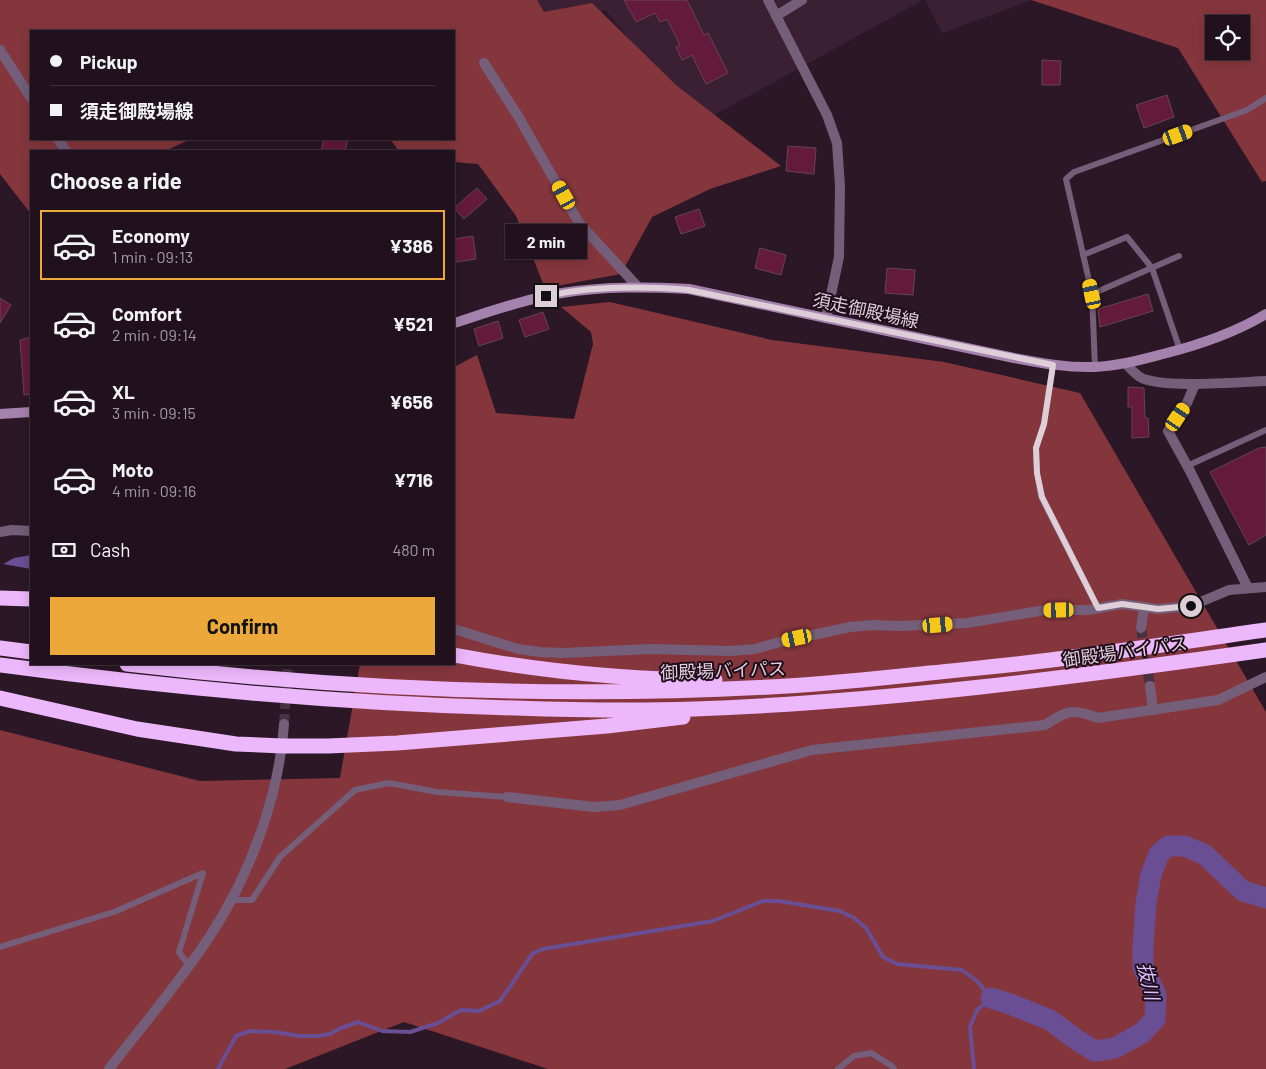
<!DOCTYPE html>
<html lang="en">
<head>
<meta charset="utf-8">
<style>
	:root { --surface:#21111c; --page:#2d1f29; --text:#f1f3f6; --muted:#a29da3; --line:#3e313b; --accent:#eda83c }
	body { margin:0; font-family:Barlow,"Noto Sans JP",sans-serif; background:var(--page); color:var(--text); height:100vh; display:flex; flex-direction:column; font-size:19px; white-space:nowrap }
	* { box-sizing:border-box; margin:0 }
	p { font-size:16px; color:var(--muted) }
	.icon { flex:none; width:28px; height:28px; fill:none; stroke:currentColor; stroke-width:2; stroke-linecap:round; stroke-linejoin:round }
	.map { position:relative; flex:1; overflow:hidden }
	.side { position:absolute; left:30px; top:150px; width:425px; height:515px; display:flex; flex-direction:column; background:var(--surface); border-radius:0px; box-shadow:0 2px 12px #0003,0 0 0 1px var(--line) }
	.side>* { flex:none }
	.guide { position:absolute; left:30px; top:30px; width:425px; height:110px; border-radius:0px; box-shadow:0 2px 12px #0003,0 0 0 1px var(--line); display:grid; align-content:center; height:110px; padding:0 20px; background:var(--surface) }
	.fabs { position:absolute; left:1205px; top:15px; display:grid; gap:10px }
	.fabs a { display:grid; place-items:center; width:45px; height:45px; border-radius:0px; background:var(--surface); box-shadow:0 2px 12px #0003,0 0 0 1px var(--line); font-size:25px }
	.end { position:absolute; width:22px; height:22px; margin:-11px; border:6px solid #ddced8; background:#111; box-shadow:0 0 0 2px #111 }
	.from { border-radius:50% }
	.bubble { position:absolute; height:35px; border-radius:0px; background:var(--surface); box-shadow:0 2px 12px #0003,0 0 0 1px var(--line); font-size:16px; font-weight:700; line-height:35px; text-align:center }
	.car { position:absolute; width:15px; height:30px; margin:-15px -8px; border-radius:6px; box-shadow:0 0 4px 1px #0007; background:linear-gradient(#f5c518 24%,#345 0 40%,#f5c518 0 76%,#345 0 86%,#f5c518 0) }
	.guide b { display:flex; align-items:center; gap:18px; height:48px; font-size:19px }
	.guide b+b { border-top:1px solid var(--line) }
	.guide i { width:12px; height:12px; background:var(--text) }
	ul { padding:0; list-style:none }
	li { display:flex; align-items:center; gap:15px; height:70px; margin:0 10px 8px; padding:0 10px; border:2px solid transparent; border-radius:0px }
	li div { flex:1 }
	li b { display:block; font-size:19px }
	li em { font-style:normal; font-weight:700 }
	li.active { border-color:var(--accent) }
	li>.icon { width:45px; height:45px; stroke-width:1.5 }
	h2 { padding:0 20px; font-size:22px; line-height:60px }
	.pay { display:flex; align-items:center; gap:12px; height:55px; padding:0 20px; font-size:19px }
	.pay p { margin-inline-start:auto }
	.action { display:flex; gap:10px; margin-top:auto; padding:10px 20px }
	.action a { flex:1; height:58px; border-radius:0px; background:var(--accent); color:#111; font-size:20px; font-weight:700; line-height:58px; text-align:center }
	.map>svg:first-child { display:block }
</style>
</head>
<body>
<div class="map">
<svg width="1266" height="1069" viewBox="0 0 1266 1069">
	<rect width="100%" height="100%" fill="#2c1726"/>
	<path fill="#3b2034" d="M 532,0 L 923,0 L 698,124 L 606,11 L 541,16 Z
		M 925,0 L 1032,0 L 942,33 Z"/>
	<path fill="#85363d" fill-rule="evenodd" d="M 0,0 L 537,0 L 544,12 L 592,3 L 676,85 L 781,166 L 710,189 L 652,217 L 621,274 L 545,288 L 516,216 L 478,164 L 454,162 L 454,151 L 399,151 L 390,139 L 454,139 L 454,31 L 31,31 L 31,139 L 191,139 L 165,151 L 31,151 L 31,214 L 0,174 Z
		M 1031,0 L 1266,0 L 1266,181 L 1262,182 L 1178,48 ZM 1214,24 L 1241,24 L 1241,51 L 1214,51 Z
		M 610,302 L 772,340 L 944,362 L 1080,393 L 1266,712 L 1266,1069 L 548,1069 L 404,1022 L 285,1069 L 0,1069 L 0,730 L 200,781 L 340,778 L 360,664 L 454,664 L 454,367 L 477,355 L 496,413 L 574,419 L 593,344 L 591,332 L 561,307 Z"/>
	<path fill="#694e93" d="M 31,555 L 31,569 L 3,564 L 14,558 Z"/>
	<g fill="none" stroke-linecap="round" stroke-linejoin="round">
		<path stroke="#694e93" stroke-width="4" d="M 218,1069 L 236,1036 L 250,1031 L 274,1032 L 300,1036 L 318,1036 L 330,1034 L 341,1028 L 358,1022 L 382,1031 L 410,1032 L 438,1023 L 461,1010 L 479,1011 L 500,1001 L 533,953 L 543,949 L 713,921 L 763,901 L 779,901 L 840,911 L 854,918 L 866,928 L 883,957 L 897,964 L 962,970 L 977,981 L 991,998 L 977,1010 L 970,1027 L 974,1069"/>
		<path stroke="#694e93" stroke-width="21" d="M 991,998 L 1010,1004 L 1050,1020 L 1077,1040 L 1095,1051 L 1115,1048 L 1142,1033 L 1155,1019 L 1156,995 L 1143,967 L 1143,947 L 1146,903 L 1151,875 L 1159,854 L 1168,846 L 1184,846 L 1204,854 L 1243,891 L 1266,898"/>
	</g>
	<path fill="#641a3b" stroke="#644650" d="M 624,0 L 687,0 L 704,35 L 708,33 L 728,73 L 706,84 L 692,55 L 682,60 L 676,47 L 680,45 L 667,19 L 660,22 L 655,13 L 636,22 Z
		M 1042,60 L 1061,61 L 1060,85 L 1042,85 Z
		M 1167,95 L 1174,117 L 1144,128 L 1136,105 Z
		M 324,139 L 348,139 L 345,151 L 321,151 Z
		M 788,146 L 816,148 L 814,174 L 786,171 Z
		M 477,188 L 487,199 L 464,219 L 454,208 Z
		M 699,209 L 705,226 L 681,234 L 675,217 Z
		M 473,236 L 476,259 L 456,262 L 454,239 Z
		M 760,248 L 786,255 L 781,275 L 755,268 Z
		M 887,268 L 915,270 L 913,295 L 885,293 Z
		M 1148,294 L 1153,311 L 1100,327 L 1098,309 Z
		M 0,298 L 11,305 L 0,323 Z
		M 543,312 L 549,329 L 525,337 L 519,320 Z
		M 498,321 L 503,338 L 479,346 L 474,329 Z
		M 31,337 L 31,394 L 24,395 L 20,340 Z
		M 1128,387 L 1144,388 L 1145,418 L 1148,418 L 1149,437 L 1132,438 L 1132,407 L 1128,407 Z
		M 1266,447 L 1266,535 L 1249,545 L 1210,472 L 1259,448 Z"/>
	<g fill="none" stroke-linecap="round" stroke-linejoin="round">
		<path stroke="#473241" stroke-width="10" stroke-dasharray="10 5" stroke-linecap="butt" d="M 1141,628 L 1150,686"/>
		<path stroke="#473241" stroke-width="10" stroke-dasharray="10 5" stroke-linecap="butt" d="M 284,724 L 288,664"/>
		<path stroke="#745e79" stroke-width="6" d="M 1083,255 L 1127,237 L 1152,268 L 1180,350
			M 1092,294 L 1179,256
			M 1053,365 L 1044,424 L 1036,448 L 1037,473 L 1041,497 L 1098,608
			M 1095,367 L 1092,294 L 1066,179 L 1074,172 L 1247,110 L 1266,98
			M 1187,466 L 1266,430
			M 231,900 L 252,900 L 280,857 L 355,790 L 389,783 L 437,792 L 507,797
			M 0,947 L 114,912 L 203,873 L 179,952 L 189,966
			M 838,1069 L 854,1056 L 871,1053 L 892,1066 L 894,1069"/>
		<path stroke="#745e79" stroke-width="10" d="M 776,16 L 802,0
			M 484,63 L 518,116 L 579,223 L 637,286
			M 1195,384 L 1187,403 L 1168,431 L 1190,471 L 1248,588
			M 0,532 L 12,530 L 31,531
			M 1141,628 L 1144,608
			M 454,629 L 518,649 L 540,652 L 563,653 L 651,649 L 730,651 L 755,649 L 780,642 L 850,627 L 874,625 L 899,626 L 967,623 L 1045,610 L 1088,610 L 1122,604 L 1158,609 L 1191,606 L 1229,590 L 1266,587
			M 1150,686 L 1153,710
			M 507,797 L 594,807 L 620,805 L 812,750 L 1045,725 C 1068,710 1072,708 1098,718 L 1218,700 L 1266,677"/>
		<path stroke="#745e79" stroke-width="10" d="M 768,0 L 827,115 L 837,143 L 840,186 L 839,257 L 826,318
			M 0,50 L 31,98
			M 58,139 L 66,151
			M 1126,364 C 1130,368 1135,374 1140,377 C 1160,389 1239,382 1266,381
			M 109,1069 C 143,1025 179,983 210,936 C 250,875 279,797 284,724"/>
		<path stroke="#a582ae" stroke-width="10" d="M 454,323 C 489,312 525,299 562,293 C 604,286 646,287 689,289 L 1014,358 C 1041,363 1067,368 1095,367 C 1118,366 1140,360 1163,354 C 1199,345 1233,334 1266,314
			M 0,414 L 31,412"/>
		<path stroke="#edb7fb" stroke-width="15" d="M 0,598 L 31,599
			M 0,648 L 31,652
			M 454,655 C 539,671 628,680 715,680
			M 127,664 C 347,690 566,699 787,686 C 835,683 882,678 930,673 C 977,668 1025,664 1073,657 C 1137,649 1202,639 1266,630
			M 0,665 C 171,688 343,704 515,708 C 575,710 635,711 694,709 C 886,702 1076,677 1266,650
			M 0,698 L 137,729 L 236,744 L 283,746 L 328,746 L 397,743 L 607,726 L 683,717"/>
	</g>
	<g fill="none" stroke-linecap="round" stroke-linejoin="round">
		<path stroke="#ddced8" stroke-width="6" d="M 546,296 C 593,286 641,286 689,290 L 1053,365 L 1044,424 L 1036,448 L 1037,473 L 1042,497 L 1098,608 L 1122,604 L 1158,609 L 1191,606"/>
	</g>
	<g text-anchor="middle" dominant-baseline="central" stroke-width="4" stroke-linejoin="round" paint-order="stroke">
		<g font-size="18" fill="#ddced8" stroke="#220d1d">
			<text transform="translate(866 310) rotate(12)">須走御殿場線</text>
			<text transform="translate(1125 651) rotate(-8)">御殿場バイパス</text>
			<text transform="translate(723 670) rotate(-2)">御殿場バイパス</text>
		</g>
		<g font-size="19" font-style="italic" fill="#d5c1fc" stroke="#220d1d">
			<text transform="translate(1149 981) rotate(77)">抜川</text>
		</g>
	</g>
</svg>
<div class="fabs">
<a><svg class="icon" aria-label="locate" viewBox="0 0 24 24"><circle cx="12" cy="12" r="6"/><path d="M12 2v4M12 18v4M2 12h4M18 12h4"/></svg></a>
</div>
<i class="end from" style="left:1191px;top:606px"></i>
<i class="end" style="left:546px;top:296px"></i>
<div class="bubble" style="left:505px;top:224px;width:82px">2 min</div>
<i class="car" style="left:1178px;top:135px;rotate:70deg"></i>
<i class="car" style="left:564px;top:195px;rotate:331deg"></i>
<i class="car" style="left:1092px;top:294px;rotate:348deg"></i>
<i class="car" style="left:1178px;top:417px;rotate:34deg"></i>
<i class="car" style="left:1059px;top:610px;rotate:269deg"></i>
<i class="car" style="left:938px;top:625px;rotate:85deg"></i>
<i class="car" style="left:797px;top:638px;rotate:258deg"></i>
<div class="guide">
<b><i class="from"></i>Pickup</b>
<b><i></i>須走御殿場線</b>
</div>
<section class="side">
<h2>Choose a ride</h2>
<ul>
<li class="active"><svg class="icon" aria-label="car" viewBox="0 0 24 24"><path d="M5 17H2v-5l4-1 3-4h7l3 4 3 1v5h-3M9 17h6M6 11h13"/><circle cx="7" cy="17" r="2"/><circle cx="17" cy="17" r="2"/></svg><div><b>Economy</b><p>1 min · 09:13</p></div><em>¥386</em></li>
<li><svg class="icon" aria-label="car" viewBox="0 0 24 24"><path d="M5 17H2v-5l4-1 3-4h7l3 4 3 1v5h-3M9 17h6M6 11h13"/><circle cx="7" cy="17" r="2"/><circle cx="17" cy="17" r="2"/></svg><div><b>Comfort</b><p>2 min · 09:14</p></div><em>¥521</em></li>
<li><svg class="icon" aria-label="car" viewBox="0 0 24 24"><path d="M5 17H2v-5l4-1 3-4h7l3 4 3 1v5h-3M9 17h6M6 11h13"/><circle cx="7" cy="17" r="2"/><circle cx="17" cy="17" r="2"/></svg><div><b>XL</b><p>3 min · 09:15</p></div><em>¥656</em></li>
<li><svg class="icon" aria-label="car" viewBox="0 0 24 24"><path d="M5 17H2v-5l4-1 3-4h7l3 4 3 1v5h-3M9 17h6M6 11h13"/><circle cx="7" cy="17" r="2"/><circle cx="17" cy="17" r="2"/></svg><div><b>Moto</b><p>4 min · 09:16</p></div><em>¥716</em></li>
</ul>
<div class="pay"><svg class="icon" aria-label="cash" viewBox="0 0 24 24"><path d="M3 7h18v10H3z"/><circle cx="12" cy="12" r="2"/></svg>Cash<p>480 m</p></div>
<div class="action"><a>Confirm</a></div>
</section>
</div>
</body>
</html>
